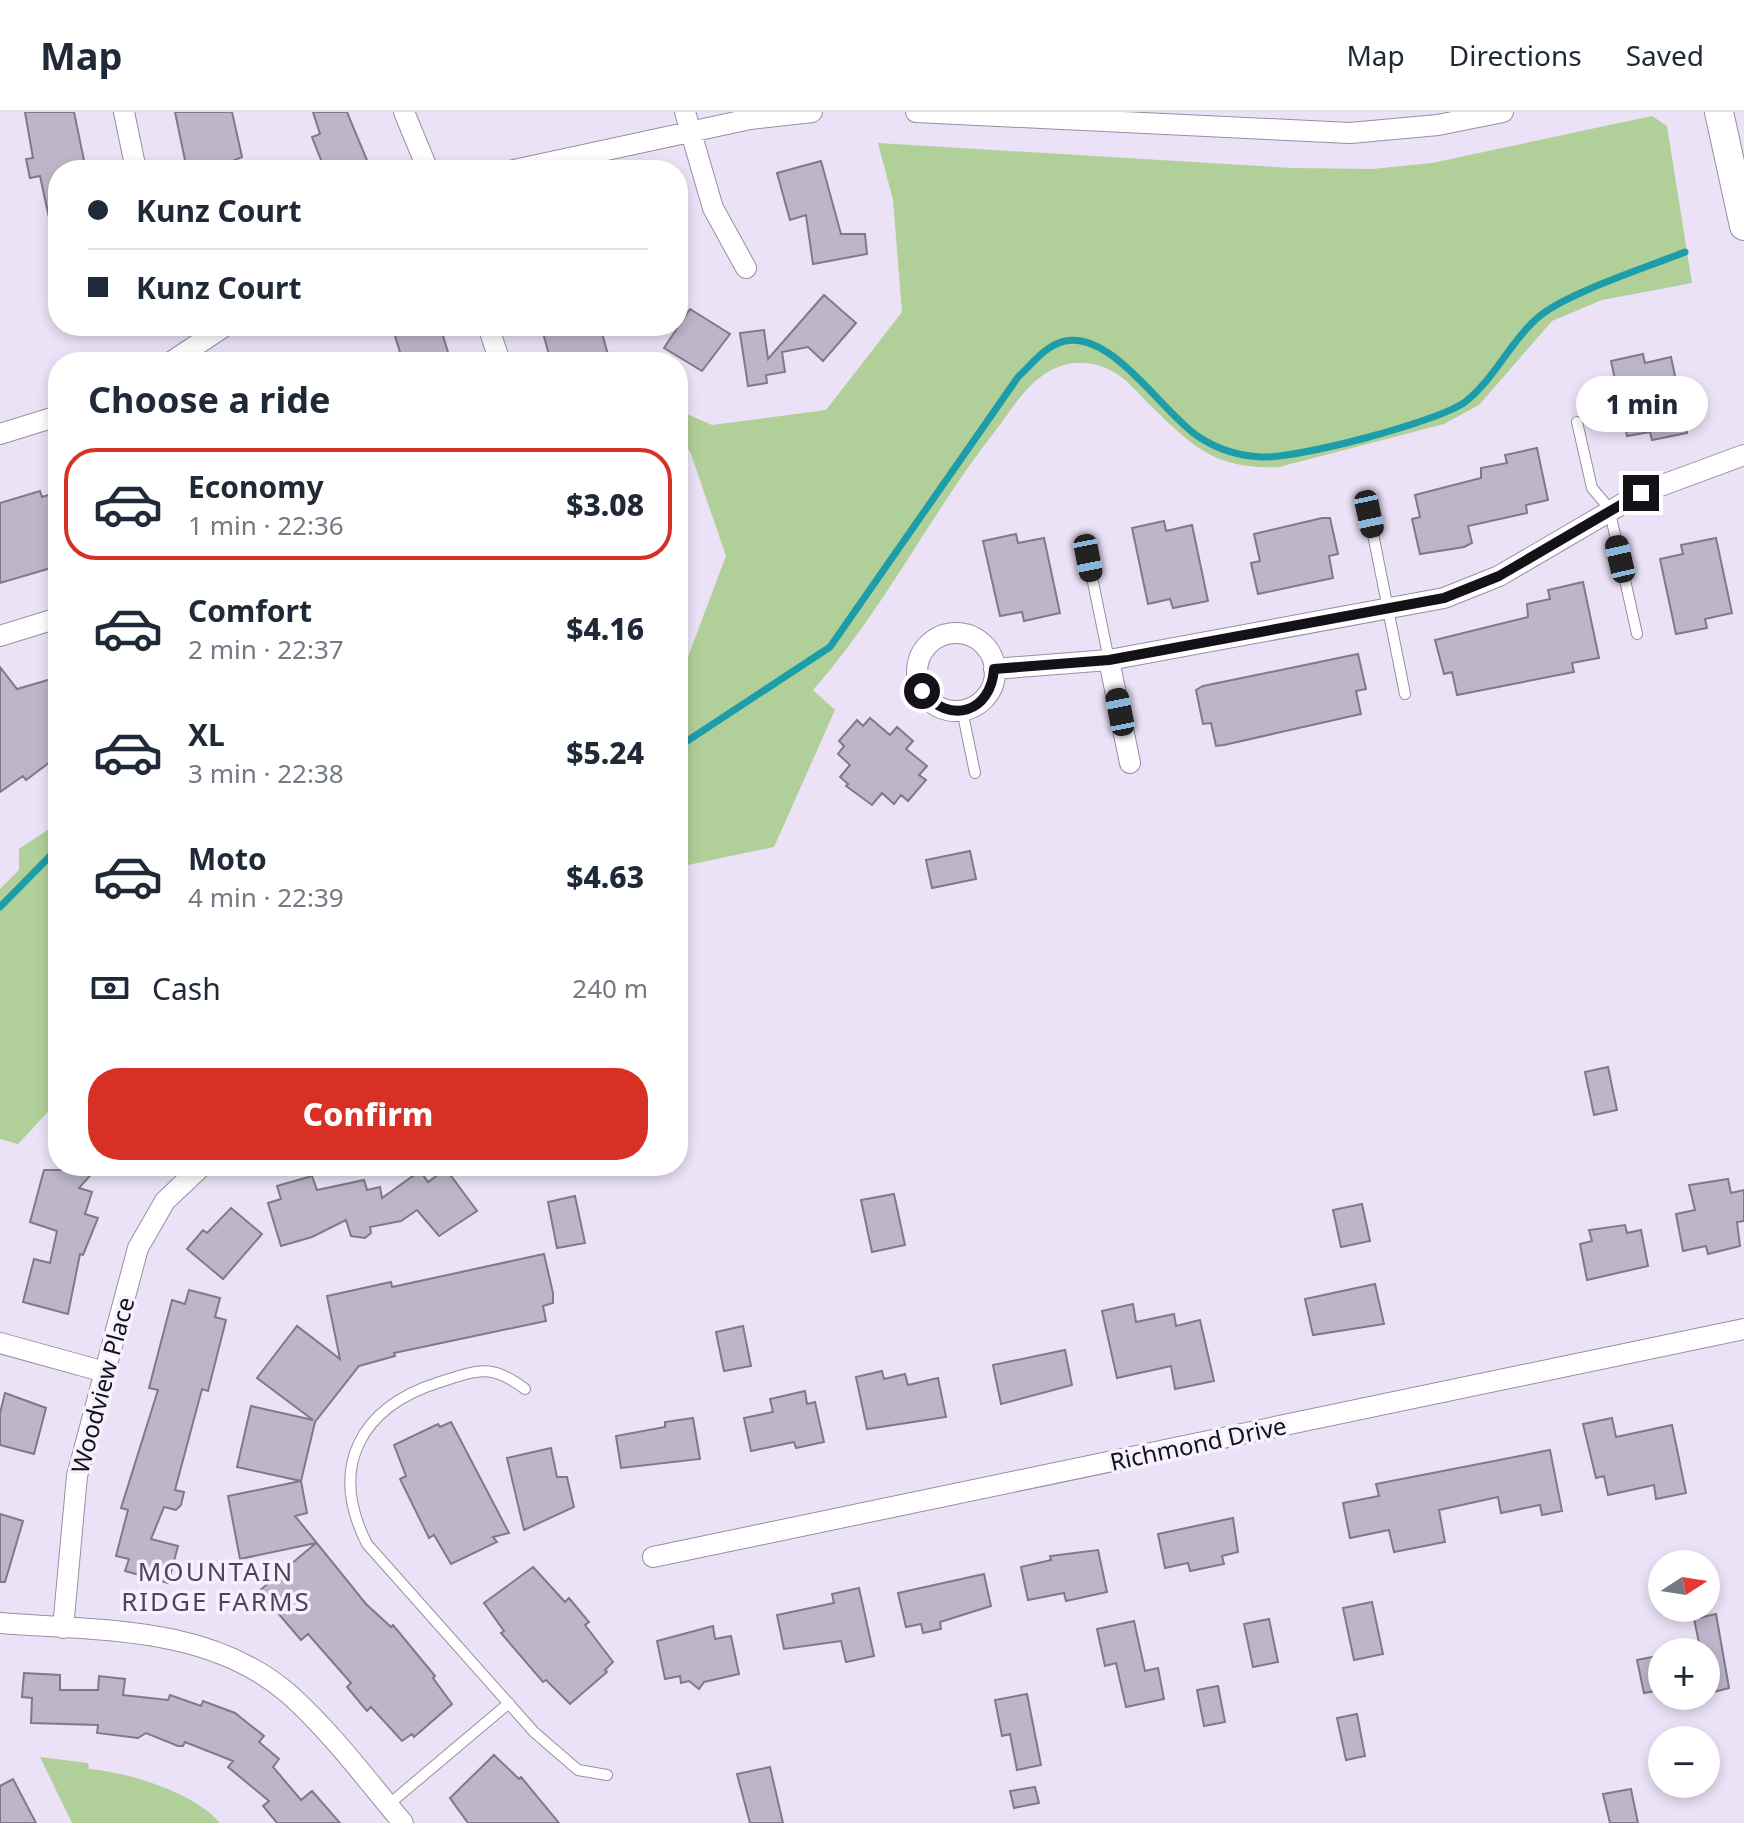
<!DOCTYPE html>
<html lang="en">
<head>
<meta charset="utf-8">
<style>
	:root { --surface:#fff; --page:#f2f2f3; --text:#1f2937; --muted:#747a83; --line:#e0e1e3; --accent:#d93025 }
	body { margin:0; font-family:"Noto Sans",sans-serif; background:var(--page); color:var(--text); height:100vh; display:flex; flex-direction:column; font-size:30px; white-space:nowrap }
	* { box-sizing:border-box; margin:0 }
	p { font-size:26px; color:var(--muted) }
	.icon { flex:none; width:44px; height:44px; fill:none; stroke:currentColor; stroke-width:2; stroke-linecap:round; stroke-linejoin:round }
	.map { position:relative; flex:1; overflow:hidden }
	.drawer { position:absolute; left:48px; top:240px; width:640px; height:824px; display:flex; flex-direction:column; background:var(--surface); border-radius:32px; box-shadow:0 4px 12px #0003 }
	.drawer>* { flex:none }
	.guide { position:absolute; left:48px; top:48px; width:640px; height:176px; border-radius:32px; box-shadow:0 4px 12px #0003; display:grid; align-content:center; height:176px; padding:0 40px; background:var(--surface) }
	.needle { width:52px; rotate:78deg }
	.buttons { position:absolute; left:1648px; top:1438px; display:grid; gap:16px }
	.buttons a { display:grid; place-items:center; width:72px; height:72px; border-radius:50%; background:var(--surface); box-shadow:0 4px 12px #0003; font-size:40px }
	.end { position:absolute; width:36px; height:36px; margin:-18px; border:10px solid #141119; background:#fff; box-shadow:0 0 0 4px #fff }
	.from { border-radius:50% }
	.bubble { position:absolute; height:56px; border-radius:28px; background:var(--surface); box-shadow:0 4px 12px #0003; font-size:26px; font-weight:800; line-height:56px; text-align:center }
	.car { position:absolute; width:24px; height:48px; margin:-24px -12px; border-radius:10px; box-shadow:0 0 6px 2px #0007; background:linear-gradient(#222 24%,#8ab4d8 0 40%,#222 0 76%,#8ab4d8 0 86%,#222 0) }
	.guide b { display:flex; align-items:center; gap:28px; height:76px; font-size:30px }
	.guide b+b { border-top:2px solid var(--line) }
	.guide i { width:20px; height:20px; background:var(--text) }
	ul { padding:0; list-style:none }
	li { display:flex; align-items:center; gap:24px; height:112px; margin:0 16px 12px; padding:0 24px; border:4px solid transparent; border-radius:32px }
	li div { flex:1 }
	li b { display:block; font-size:30px }
	li em { font-style:normal; font-weight:800 }
	li.current { border-color:var(--accent) }
	li>.icon { width:72px; height:72px; stroke-width:1.5 }
	h2 { padding:0 40px; font-size:36px; line-height:96px }
	.pay { display:flex; align-items:center; gap:20px; height:88px; padding:0 40px; font-size:30px }
	.pay p { margin-inline-start:auto }
	.action { display:flex; gap:16px; margin-top:auto; padding:16px 40px }
	.action a { flex:1; height:92px; border-radius:32px; background:var(--accent); color:#fff; font-size:32px; font-weight:800; line-height:92px; text-align:center }
	header { display:flex; align-items:center; gap:48px; box-sizing:border-box; height:112px; padding:0 40px; background:var(--surface); border-bottom:2px solid var(--line) }
	header strong { font-size:38px }
	nav { display:flex; gap:44px; margin-inline-start:auto; font-size:28px }
	.map>svg:first-child { display:block }
</style>
</head>
<body>
<header>
<strong>Map</strong>
<nav><a>Map</a><a>Directions</a><a>Saved</a></nav>
</header>
<div class="map">
<svg width="1744" height="1711" viewBox="0 0 1744 1711">
	<rect width="100%" height="100%" fill="#ebe2f7"/>
	<path fill="#b1cf98" d="M 1652,4 L 1667,14 L 1692,171 L 1602,188 L 1552,209 L 1479,293 L 1444,312 L 1279,355 C 1214,358 1191,333 1148,291 C 1138,281 1128,269 1117,262 C 1095,248 1070,247 1048,260 C 1027,272 1013,295 999,314 C 932,398 885,497 813,578 L 835,598 L 774,735 L 678,755 L 678,555 L 686,550 L 726,444 L 691,342 L 678,317 L 678,298 L 712,313 L 826,298 L 902,200 L 893,88 L 878,31 L 1292,56 L 1373,57 L 1432,51 Z
		M 58,711 L 58,989 L 18,1032 L 0,1027 L 0,777 L 19,758 L 19,737 Z
		M 40,1645 L 88,1651 L 89,1657 C 128,1660 195,1681 220,1711 L 72,1711 Z"/>
	<g fill="none" stroke-linecap="round" stroke-linejoin="round">
		<path stroke="#1d9caa" stroke-width="7" d="M 678,635 L 830,535 L 1018,265 C 1032,252 1046,233 1065,229 C 1113,219 1163,302 1199,325 C 1217,337 1240,344 1262,345 C 1296,347 1438,310 1465,290 C 1495,267 1511,227 1541,203 C 1570,180 1648,155 1685,140
			M 0,795 L 58,736"/>
	</g>
	<path fill="#bdb5c9" stroke="#80788b" stroke-width="2" d="M 25,0 L 74,0 L 86,58 L 58,58 L 58,109 L 50,110 L 40,64 L 30,66 L 26,47 L 33,46 Z
		M 175,0 L 232,0 L 242,45 L 213,58 L 187,58 Z
		M 313,0 L 347,0 L 371,58 L 325,58 L 312,25 L 320,22 Z
		M 821,49 L 841,122 L 865,122 L 867,142 L 813,152 L 806,103 L 790,108 L 777,61 Z
		M 824,183 L 856,211 L 823,249 L 808,235 L 782,240 L 785,260 L 766,263 L 767,271 L 748,274 L 740,221 L 764,218 L 768,247 Z
		M 690,197 L 730,222 L 702,259 L 664,236 Z
		M 392,214 L 440,214 L 451,250 L 403,250 Z
		M 541,214 L 600,214 L 610,250 L 551,250 Z
		M 1643,242 L 1645,251 L 1671,245 L 1687,321 L 1652,328 L 1650,320 L 1627,324 L 1611,249 Z
		M 1537,336 L 1548,388 L 1526,393 L 1527,401 L 1468,414 L 1472,431 L 1464,435 L 1420,442 L 1412,407 L 1420,405 L 1415,383 L 1481,366 L 1481,356 L 1507,351 L 1505,343 Z
		M 40,379 L 42,385 L 58,380 L 58,450 L 50,453 L 51,456 L 0,471 L 0,391 Z
		M 1322,406 L 1330,406 L 1338,442 L 1329,444 L 1333,466 L 1258,482 L 1251,451 L 1260,449 L 1254,422 Z
		M 1164,409 L 1166,419 L 1192,413 L 1208,489 L 1173,496 L 1170,487 L 1148,492 L 1132,416 Z
		M 1016,422 L 1018,431 L 1044,426 L 1060,501 L 1024,509 L 1022,500 L 1000,504 L 983,429 Z
		M 1716,426 L 1732,501 L 1705,507 L 1707,516 L 1676,522 L 1660,447 L 1683,442 L 1681,433 Z
		M 1583,470 L 1599,546 L 1572,551 L 1574,560 L 1457,583 L 1452,560 L 1444,562 L 1435,528 L 1528,505 L 1527,492 L 1550,487 L 1548,478 Z
		M 1358,542 L 1366,577 L 1356,579 L 1361,602 L 1224,633 L 1216,634 L 1211,611 L 1203,612 L 1196,578 L 1203,574 Z
		M 0,555 L 17,577 L 58,565 L 58,644 L 26,668 L 23,664 L 0,680 Z
		M 870,606 L 890,623 L 897,615 L 913,629 L 906,637 L 927,654 L 919,663 L 926,668 L 908,689 L 901,683 L 894,692 L 882,681 L 872,693 L 846,674 L 848,672 L 840,665 L 850,653 L 838,642 L 844,634 L 839,629 L 857,608 L 863,614 Z
		M 970,739 L 976,767 L 932,776 L 926,748 Z
		M 1608,955 L 1617,998 L 1594,1003 L 1585,960 Z
		M 446,1057 L 477,1099 L 439,1124 L 417,1098 L 401,1109 L 370,1115 L 371,1121 L 365,1126 L 351,1124 L 346,1108 L 312,1125 L 281,1134 L 268,1091 L 281,1087 L 277,1074 L 312,1064 L 317,1078 L 364,1068 L 367,1078 L 380,1075 L 382,1086 L 420,1059 L 428,1070 Z
		M 44,1058 L 95,1058 L 79,1076 L 92,1080 L 85,1102 L 98,1106 L 83,1143 L 80,1142 L 68,1202 L 23,1190 L 34,1147 L 50,1151 L 57,1119 L 30,1110 Z
		M 1728,1067 L 1731,1081 L 1744,1078 L 1744,1109 L 1737,1110 L 1740,1134 L 1708,1142 L 1706,1134 L 1683,1139 L 1676,1102 L 1695,1098 L 1689,1073 Z
		M 894,1082 L 905,1133 L 872,1140 L 861,1088 Z
		M 575,1084 L 585,1131 L 557,1136 L 548,1090 Z
		M 1362,1092 L 1370,1129 L 1341,1135 L 1333,1098 Z
		M 231,1096 L 262,1122 L 223,1167 L 187,1137 L 203,1118 L 207,1121 Z
		M 1625,1113 L 1627,1121 L 1641,1118 L 1648,1154 L 1587,1168 L 1580,1132 L 1592,1129 L 1589,1118 Z
		M 544,1142 L 553,1181 L 553,1191 L 543,1194 L 546,1209 L 394,1241 L 395,1244 L 359,1254 L 315,1310 L 301,1369 L 237,1355 L 251,1294 L 313,1308 L 257,1266 L 297,1214 L 340,1247 L 327,1184 L 391,1170 L 392,1175 Z
		M 1375,1172 L 1384,1212 L 1313,1223 L 1305,1187 Z
		M 189,1178 L 220,1186 L 215,1205 L 226,1208 L 208,1279 L 202,1277 L 175,1378 L 184,1380 L 181,1393 L 176,1398 L 164,1395 L 151,1427 L 178,1434 L 168,1471 L 125,1459 L 129,1447 L 116,1444 L 128,1398 L 121,1396 L 158,1278 L 149,1276 L 172,1188 L 185,1192 Z
		M 1133,1192 L 1136,1210 L 1174,1202 L 1176,1214 L 1200,1208 L 1214,1269 L 1175,1277 L 1171,1254 L 1117,1266 L 1102,1199 Z
		M 743,1214 L 751,1254 L 724,1259 L 716,1220 Z
		M 1065,1238 L 1072,1273 L 1001,1292 L 993,1253 Z
		M 882,1259 L 884,1267 L 905,1262 L 908,1273 L 938,1266 L 946,1305 L 867,1317 L 856,1265 Z
		M 805,1279 L 807,1292 L 815,1290 L 824,1330 L 796,1336 L 794,1330 L 751,1339 L 744,1306 L 773,1300 L 770,1287 Z
		M 5,1281 L 46,1296 L 34,1342 L 0,1333 L 0,1301 Z
		M 693,1306 L 700,1347 L 621,1356 L 616,1324 L 665,1315 L 665,1310 Z
		M 1612,1306 L 1616,1325 L 1672,1313 L 1686,1381 L 1656,1387 L 1654,1373 L 1608,1383 L 1604,1364 L 1596,1366 L 1583,1312 Z
		M 451,1310 L 509,1421 L 493,1425 L 497,1430 L 451,1452 L 434,1423 L 429,1426 L 400,1367 L 406,1364 L 394,1333 L 438,1312 L 440,1315 Z
		M 551,1336 L 557,1365 L 567,1365 L 574,1395 L 524,1418 L 507,1346 Z
		M 1550,1338 L 1562,1399 L 1542,1403 L 1540,1393 L 1501,1401 L 1498,1385 L 1439,1398 L 1445,1430 L 1394,1440 L 1389,1418 L 1350,1426 L 1343,1391 L 1379,1384 L 1376,1372 Z
		M 301,1369 L 307,1401 L 295,1404 L 366,1492 L 391,1515 L 393,1513 L 435,1564 L 433,1566 L 452,1592 L 414,1625 L 412,1622 L 402,1629 L 371,1595 L 367,1599 L 347,1575 L 351,1571 L 308,1522 L 301,1528 L 259,1479 L 316,1431 L 240,1447 L 228,1384 Z
		M 0,1402 L 23,1409 L 5,1470 L 0,1470 Z
		M 1233,1406 L 1238,1440 L 1222,1444 L 1224,1452 L 1190,1459 L 1188,1451 L 1165,1456 L 1158,1422 Z
		M 1098,1438 L 1107,1480 L 1066,1489 L 1064,1481 L 1028,1488 L 1021,1455 L 1051,1448 L 1050,1444 Z
		M 533,1455 L 565,1490 L 569,1486 L 589,1510 L 585,1513 L 613,1550 L 605,1558 L 607,1560 L 570,1592 L 546,1568 L 543,1570 L 501,1521 L 504,1519 L 484,1491 Z
		M 984,1462 L 991,1494 L 940,1510 L 941,1517 L 923,1521 L 921,1512 L 906,1515 L 898,1481 Z
		M 859,1476 L 874,1544 L 846,1550 L 841,1529 L 784,1537 L 777,1503 L 834,1491 L 832,1482 Z
		M 1372,1490 L 1383,1542 L 1354,1548 L 1343,1496 Z
		M 1716,1502 L 1729,1576 L 1714,1580 L 1706,1540 L 1701,1540 L 1694,1507 Z
		M 1269,1507 L 1278,1550 L 1253,1555 L 1244,1512 Z
		M 1134,1509 L 1145,1559 L 1158,1556 L 1164,1587 L 1126,1595 L 1116,1551 L 1105,1554 L 1097,1517 Z
		M 713,1514 L 715,1527 L 731,1524 L 739,1562 L 704,1570 L 699,1577 L 689,1569 L 681,1571 L 680,1564 L 665,1567 L 657,1529 Z
		M 1662,1543 L 1662,1578 L 1644,1581 L 1637,1548 Z
		M 24,1561 L 60,1563 L 60,1578 L 98,1578 L 99,1564 L 125,1567 L 123,1583 L 168,1588 L 170,1583 L 201,1594 L 203,1589 L 235,1601 L 264,1624 L 259,1630 L 279,1647 L 273,1655 L 301,1688 L 312,1679 L 340,1711 L 277,1711 L 263,1694 L 269,1689 L 228,1655 L 233,1649 L 185,1630 L 183,1634 L 178,1634 L 146,1621 L 138,1626 L 97,1621 L 98,1613 L 31,1611 L 32,1586 L 22,1585 Z
		M 1218,1574 L 1225,1610 L 1204,1614 L 1197,1578 Z
		M 1027,1582 L 1041,1653 L 1017,1658 L 1010,1622 L 1002,1624 L 995,1588 Z
		M 1357,1602 L 1365,1644 L 1346,1648 L 1337,1606 Z
		M 494,1643 L 519,1667 L 521,1665 L 559,1711 L 468,1711 L 450,1686 Z
		M 770,1655 L 783,1711 L 750,1711 L 737,1662 Z
		M 13,1667 L 36,1711 L 0,1711 L 0,1674 Z
		M 1035,1675 L 1039,1691 L 1014,1696 L 1010,1679 Z
		M 1631,1677 L 1638,1711 L 1610,1711 L 1603,1682 Z"/>
	<g fill="none" stroke-linecap="round" stroke-linejoin="round">
		<defs>
			<path id="lane" d="M 1577,310 L 1592,376 L 1609,396 L 1637,522
				M 1369,402 L 1405,582
				M 1088,446 L 1109,548
				M 962,598 L 975,661
				M 525,1277 C 491,1251 478,1258 440,1270 C 360,1295 328,1355 367,1432 L 534,1620 L 578,1658 L 607,1663
				M 388,1693 L 509,1591"/>
			<path id="street" d="M 124,0 L 136,58
				M 404,0 L 428,58
				M 685,0 L 713,96 L 746,156
				M 916,0 L 1350,21 L 1438,13 L 1503,0
				M 514,58 L 750,7 L 812,0
				M 488,214 L 500,250
				M 171,250 L 225,214
				M 0,322 L 58,304
				M917 560a39 39 0 1 1 78 0a39 39 0 1 1-78 0Z
				M 0,524 L 58,506
				M 1109,548 L 1130,651
				M 994,557 L 1109,548 L 1444,486 L 1499,464 L 1641,381 L 1744,343
				M 0,1231 L 105,1260
				M 653,1445 L 1744,1217
				M 0,1511 C 99,1519 210,1513 290,1583 C 332,1621 367,1668 403,1711
				M 63,1516 L 77,1364 L 138,1136 L 165,1089 L 202,1054"/>
			<path id="secondary" d="M 1719,0 L 1744,114"/>
		</defs>
		<use href="#lane" stroke="#978fa3" stroke-width="12"/>
		<use href="#street" stroke="#978fa3" stroke-width="22"/>
		<use href="#secondary" stroke="#978fa3" stroke-width="30"/>
		<use href="#lane" stroke="#fff" stroke-width="10"/>
		<use href="#street" stroke="#fff" stroke-width="20"/>
		<use href="#secondary" stroke="#fff" stroke-width="28"/>
	</g>
	<g fill="none" stroke-linecap="round" stroke-linejoin="round">
		<path stroke="#141119" stroke-width="10" d="M 922,579 C 950,614 991,600 994,557 L 1109,548 L 1444,486 L 1499,464 L 1641,381"/>
	</g>
	<g text-anchor="middle" dominant-baseline="central" stroke-width="7" stroke-linejoin="round" paint-order="stroke">
		<g font-size="24" fill="#141119" stroke="#f6f1fe">
			<text transform="translate(102 1273) rotate(-75)">Woodview Place</text>
			<text transform="translate(1198 1331) rotate(-12)">Richmond Drive</text>
		</g>
		<g font-size="26" letter-spacing="2" fill="#4d4658" stroke="#f6f1fe">
			<text x="216" y="1459">MOUNTAIN<tspan x="216" dy="30">RIDGE FARMS</tspan></text>
		</g>
	</g>
</svg>
<div class="buttons">
<a><svg class="needle" viewBox="-14 -14 28 28"><path d="M0-13l5 13h-10z" fill="#e53935"/><path d="M0 13l5-13h-10z" fill="#747a83"/></svg></a>
<a>+</a>
<a>−</a>
</div>
<i class="end from" style="left:922px;top:579px"></i>
<i class="end" style="left:1641px;top:381px"></i>
<div class="bubble" style="left:1576px;top:264px;width:132px">1 min</div>
<i class="car" style="left:1369px;top:402px;rotate:168deg"></i>
<i class="car" style="left:1088px;top:446px;rotate:169deg"></i>
<i class="car" style="left:1620px;top:447px;rotate:347deg"></i>
<i class="car" style="left:1120px;top:600px;rotate:349deg"></i>
<div class="guide">
<b><i class="from"></i>Kunz Court</b>
<b><i></i>Kunz Court</b>
</div>
<section class="drawer">
<h2>Choose a ride</h2>
<ul>
<li class="current"><svg class="icon" aria-label="car" viewBox="0 0 24 24"><path d="M5 17H2v-5l4-1 3-4h7l3 4 3 1v5h-3M9 17h6M6 11h13"/><circle cx="7" cy="17" r="2"/><circle cx="17" cy="17" r="2"/></svg><div><b>Economy</b><p>1 min · 22:36</p></div><em>$3.08</em></li>
<li><svg class="icon" aria-label="car" viewBox="0 0 24 24"><path d="M5 17H2v-5l4-1 3-4h7l3 4 3 1v5h-3M9 17h6M6 11h13"/><circle cx="7" cy="17" r="2"/><circle cx="17" cy="17" r="2"/></svg><div><b>Comfort</b><p>2 min · 22:37</p></div><em>$4.16</em></li>
<li><svg class="icon" aria-label="car" viewBox="0 0 24 24"><path d="M5 17H2v-5l4-1 3-4h7l3 4 3 1v5h-3M9 17h6M6 11h13"/><circle cx="7" cy="17" r="2"/><circle cx="17" cy="17" r="2"/></svg><div><b>XL</b><p>3 min · 22:38</p></div><em>$5.24</em></li>
<li><svg class="icon" aria-label="car" viewBox="0 0 24 24"><path d="M5 17H2v-5l4-1 3-4h7l3 4 3 1v5h-3M9 17h6M6 11h13"/><circle cx="7" cy="17" r="2"/><circle cx="17" cy="17" r="2"/></svg><div><b>Moto</b><p>4 min · 22:39</p></div><em>$4.63</em></li>
</ul>
<div class="pay"><svg class="icon" aria-label="cash" viewBox="0 0 24 24"><path d="M3 7h18v10H3z"/><circle cx="12" cy="12" r="2"/></svg>Cash<p>240 m</p></div>
<div class="action"><a>Confirm</a></div>
</section>
</div>
</body>
</html>
